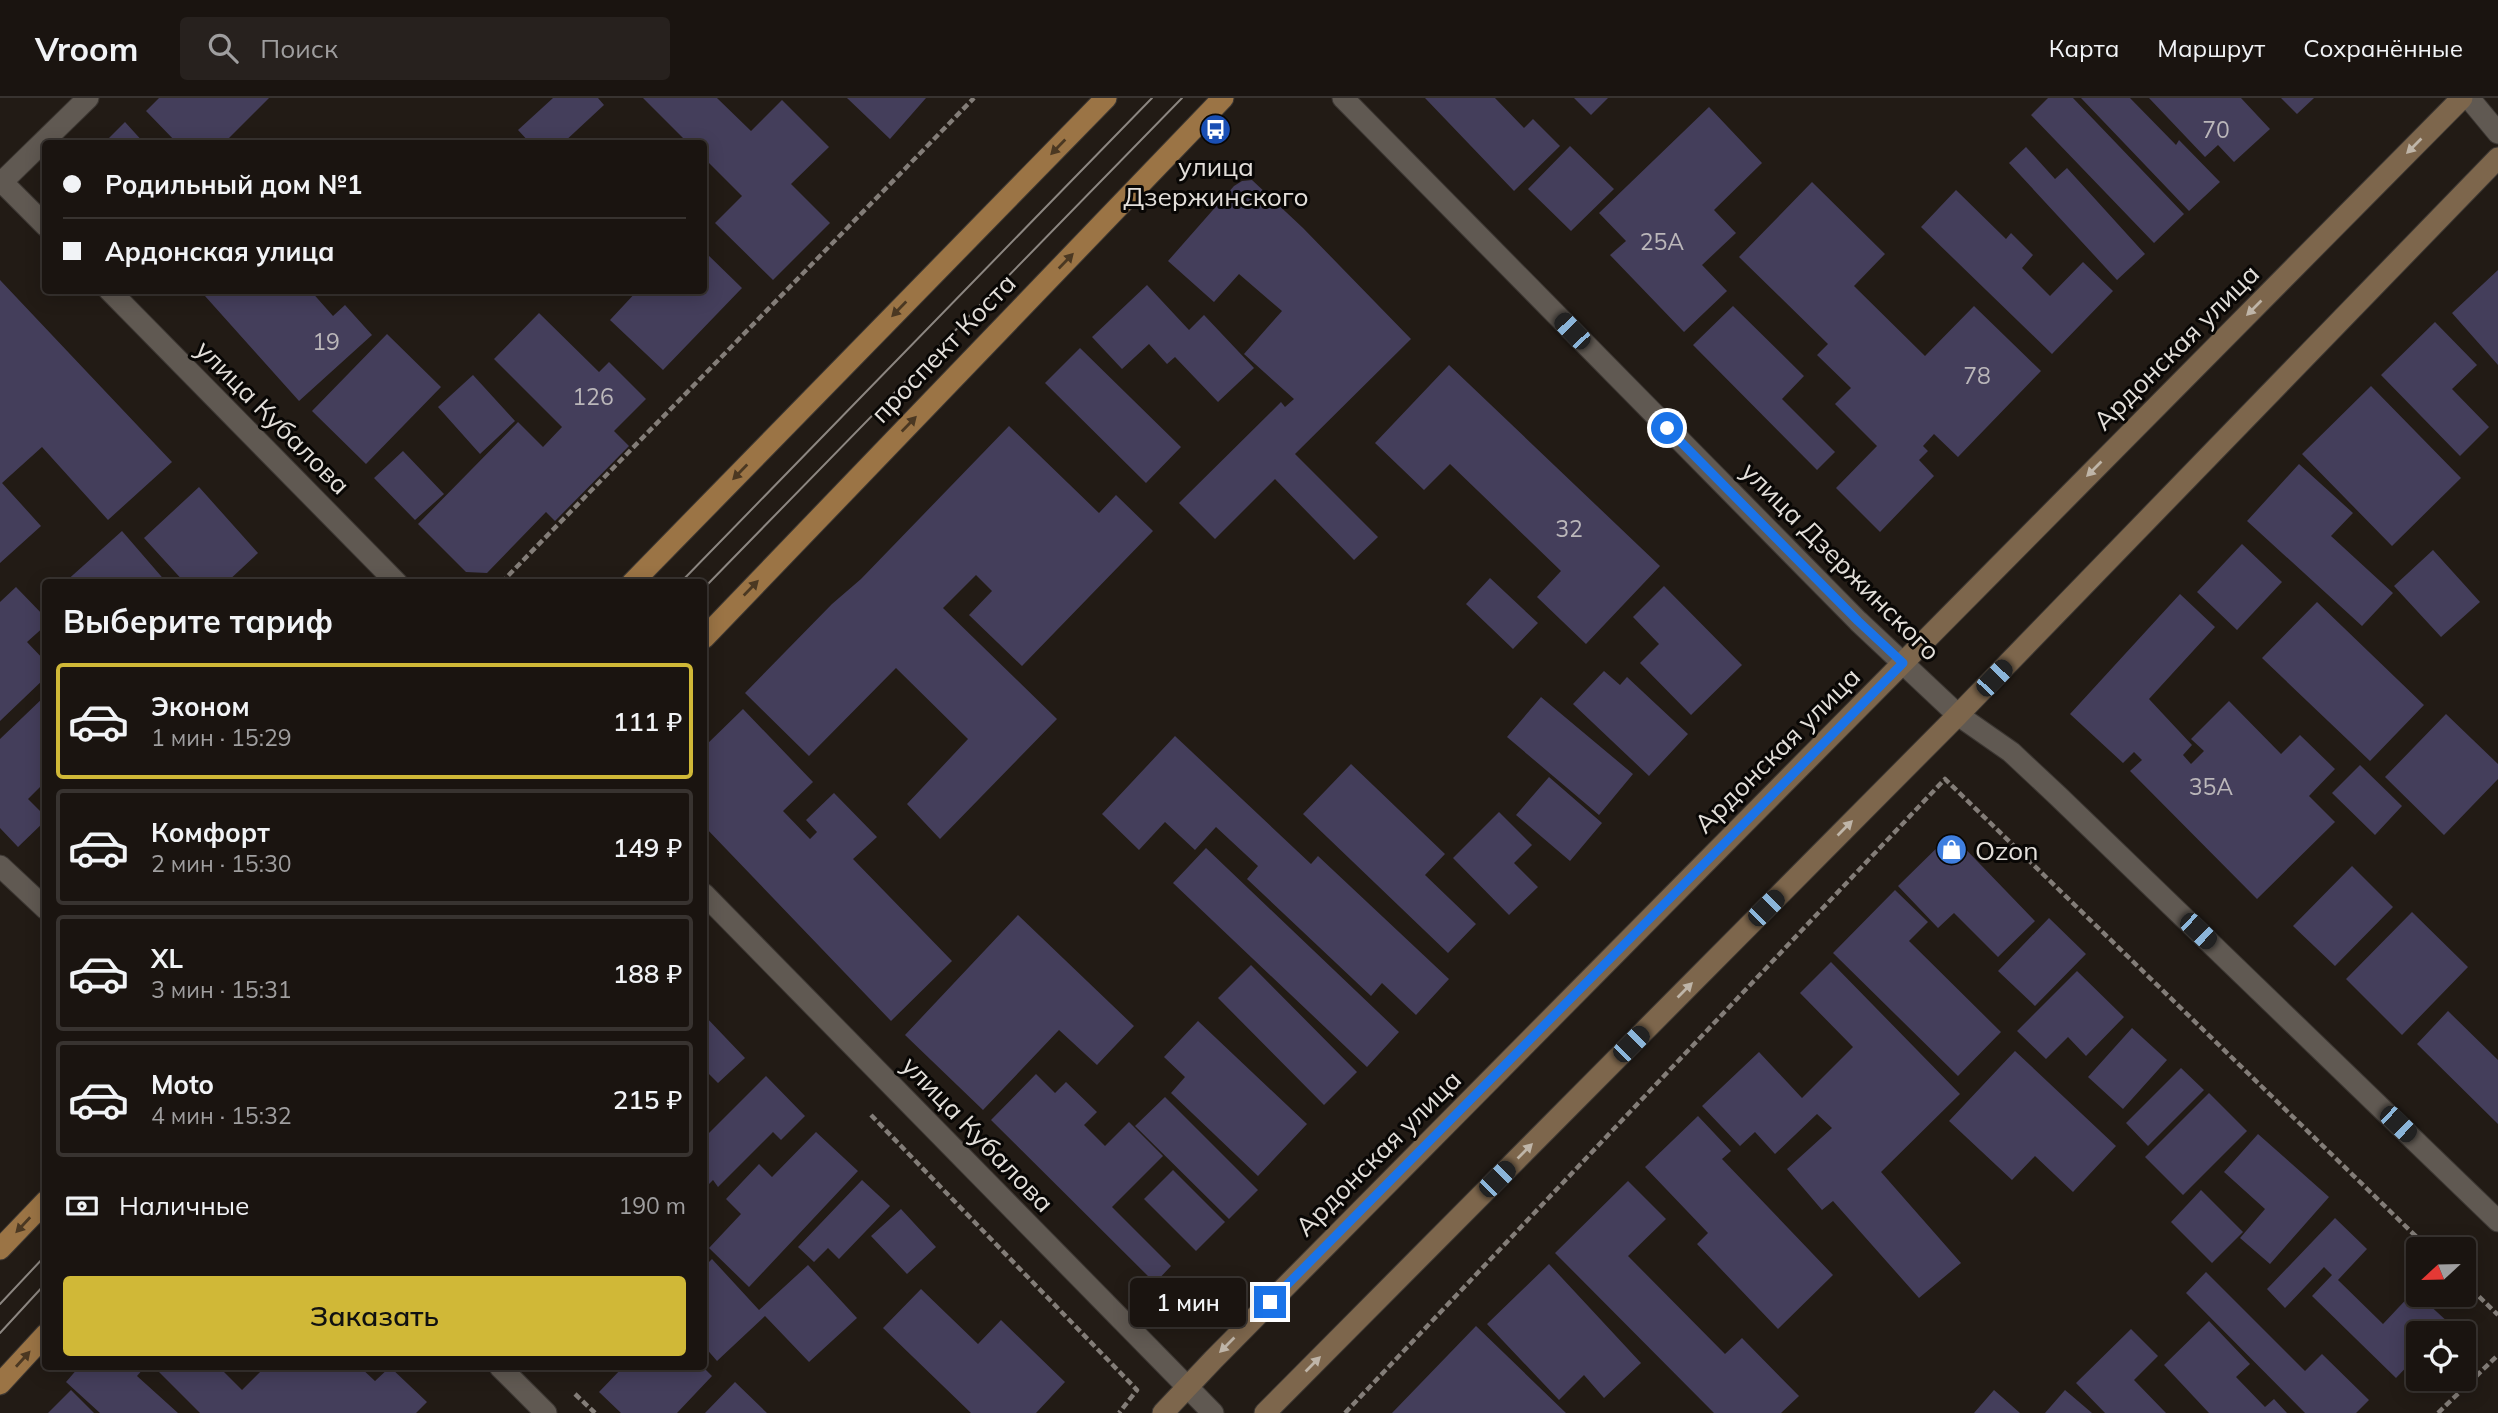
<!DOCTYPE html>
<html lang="ru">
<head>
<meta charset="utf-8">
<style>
	:root { --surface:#1a1410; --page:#27211e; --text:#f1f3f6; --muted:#9f9e9f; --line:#383330; --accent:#d0b837 }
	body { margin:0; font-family:Mulish,sans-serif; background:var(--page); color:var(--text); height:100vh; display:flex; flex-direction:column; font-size:26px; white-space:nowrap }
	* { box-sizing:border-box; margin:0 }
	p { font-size:23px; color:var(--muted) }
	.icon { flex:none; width:38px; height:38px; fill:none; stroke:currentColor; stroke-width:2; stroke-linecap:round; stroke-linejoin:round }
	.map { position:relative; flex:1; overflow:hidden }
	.sheet { position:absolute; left:42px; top:481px; width:665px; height:791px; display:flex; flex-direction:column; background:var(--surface); border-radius:7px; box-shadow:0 4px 18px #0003,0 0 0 2px var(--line) }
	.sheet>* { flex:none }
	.hud { position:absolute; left:42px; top:42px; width:665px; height:154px; border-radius:7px; box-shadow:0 4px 18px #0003,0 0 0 2px var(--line); display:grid; align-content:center; height:154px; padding:0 21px; background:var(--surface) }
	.needle { width:46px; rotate:248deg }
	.fabs { position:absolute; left:2406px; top:1139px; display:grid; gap:14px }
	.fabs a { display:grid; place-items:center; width:70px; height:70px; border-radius:7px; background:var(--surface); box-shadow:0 4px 18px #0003,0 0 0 2px var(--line); font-size:35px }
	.end { position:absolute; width:32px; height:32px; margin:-16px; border:9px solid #1a73e8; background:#fff; box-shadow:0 0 0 4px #fff }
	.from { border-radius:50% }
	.bubble { position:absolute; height:49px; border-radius:7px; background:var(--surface); box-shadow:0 4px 18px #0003,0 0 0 2px var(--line); font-size:23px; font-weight:600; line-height:49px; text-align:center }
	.car { position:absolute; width:21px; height:42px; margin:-21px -10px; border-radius:9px; box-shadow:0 0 5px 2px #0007; background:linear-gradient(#222 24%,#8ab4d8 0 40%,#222 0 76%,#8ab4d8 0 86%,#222 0) }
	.hud b { display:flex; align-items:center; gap:24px; height:66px; font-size:26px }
	.hud b+b { border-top:2px solid var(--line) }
	.hud i { width:18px; height:18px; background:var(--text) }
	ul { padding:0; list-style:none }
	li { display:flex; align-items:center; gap:21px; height:116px; margin:0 14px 10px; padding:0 7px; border:4px solid var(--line); border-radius:7px }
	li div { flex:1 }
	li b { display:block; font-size:26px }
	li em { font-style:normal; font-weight:600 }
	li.on { border-color:var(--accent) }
	li>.icon { width:63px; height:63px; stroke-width:1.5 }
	h2 { padding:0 21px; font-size:32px; line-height:84px }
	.pay { display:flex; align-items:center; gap:18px; height:77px; padding:0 21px; font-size:26px }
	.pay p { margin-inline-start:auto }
	.primary-button { display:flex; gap:14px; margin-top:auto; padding:14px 21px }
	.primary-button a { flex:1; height:80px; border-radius:7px; background:var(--accent); color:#111; font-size:28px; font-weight:600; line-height:80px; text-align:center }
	header { display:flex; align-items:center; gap:42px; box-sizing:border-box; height:98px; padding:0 35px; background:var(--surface); border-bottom:2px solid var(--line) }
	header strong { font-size:33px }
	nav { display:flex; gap:38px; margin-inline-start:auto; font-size:24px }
	.search { width:490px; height:63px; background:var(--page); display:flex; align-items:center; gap:18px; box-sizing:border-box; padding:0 24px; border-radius:7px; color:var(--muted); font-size:26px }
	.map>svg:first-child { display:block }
</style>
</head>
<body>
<header>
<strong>Vroom</strong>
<div class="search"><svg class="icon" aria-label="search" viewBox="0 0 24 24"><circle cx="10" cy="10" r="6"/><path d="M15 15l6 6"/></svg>Поиск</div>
<nav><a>Карта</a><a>Маршрут</a><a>Сохранённые</a></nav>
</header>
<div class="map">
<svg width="2498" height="1315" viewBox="0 0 2498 1315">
	<rect width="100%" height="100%" fill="#221b15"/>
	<path fill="#443e5b" d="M 159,0 L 269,0 L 223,46 L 178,46 L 146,13 Z
		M 553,0 L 598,0 L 604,7 L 562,46 L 531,46 L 518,32 Z
		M 643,0 L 717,0 L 751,33 L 782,2 L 829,49 L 791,86 L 830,125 L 773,182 L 715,125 L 742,98 L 704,60 L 704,46 L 689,46 Z
		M 847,0 L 926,0 L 890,41 Z
		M 1425,0 L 1495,0 L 1524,30 L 1533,21 L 1560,48 L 1514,93 Z
		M 1574,0 L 1608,0 L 1591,17 Z
		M 2048,0 L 2073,0 L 2184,116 L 2154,145 L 2031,17 Z
		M 2081,0 L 2130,0 L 2176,47 L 2179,42 L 2220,84 L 2189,113 Z
		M 2149,0 L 2241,0 L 2270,31 L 2234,64 L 2218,47 L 2205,59 Z
		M 2281,0 L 2314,0 L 2297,16 Z
		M 1709,9 L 1762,65 L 1714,112 L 1736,135 L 1702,167 L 1727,193 L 1684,234 L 1610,157 L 1626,143 L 1599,115 Z
		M 125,24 L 145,46 L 103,46 Z
		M 1570,48 L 1614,91 L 1571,133 L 1528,91 Z
		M 2026,49 L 2055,81 L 2067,70 L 2145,156 L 2117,182 L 2009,65 Z
		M 1252,82 L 1303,130 L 1411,241 L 1295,356 L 1378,439 L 1354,462 L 1275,381 L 1215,441 L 1179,405 L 1281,304 L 1285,309 L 1294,301 L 1244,256 L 1282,213 L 1239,176 L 1214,204 L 1168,163 L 1234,88 L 1242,83 Z
		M 1812,84 L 1885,156 L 1854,188 L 1925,258 L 1974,208 L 2041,273 L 1958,359 L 1934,336 L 1923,348 L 1928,353 L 1919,362 L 1934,378 L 1880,434 L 1836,390 L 1877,348 L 1835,306 L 1851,290 L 1817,257 L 1828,246 L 1739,159 Z
		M 1956,92 L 2006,141 L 2011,135 L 2033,157 L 2022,170 L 2050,198 L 2083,164 L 2113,193 L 2052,256 L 1921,129 Z
		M 704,153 L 742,190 L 663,272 L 610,222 L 638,192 L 704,192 Z
		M 2498,172 L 2498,267 L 2452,215 Z
		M 0,182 L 172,364 L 108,422 L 42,349 L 2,385 L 41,428 L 0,465 Z
		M 1147,187 L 1189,232 L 1204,217 L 1254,270 L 1218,304 L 1175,259 L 1167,266 L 1149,246 L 1122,271 L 1092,239 Z
		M 211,192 L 286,192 L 290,196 L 294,192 L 310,192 L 333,218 L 345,207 L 372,237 L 299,303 L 205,198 Z
		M 1733,208 L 1804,278 L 1782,301 L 1835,354 L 1817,372 L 1693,247 Z
		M 539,215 L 599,274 L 609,264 L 646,301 L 614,333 L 629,348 L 555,423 L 546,414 L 487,475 L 466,474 L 418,426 L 518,324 L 543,349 L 562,329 L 494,261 Z
		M 2435,224 L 2477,267 L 2452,291 L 2489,329 L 2460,358 L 2381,277 Z
		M 387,236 L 441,289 L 366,366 L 312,313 Z
		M 1080,250 L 1181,349 L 1146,385 L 1045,285 Z
		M 1449,267 L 1660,468 L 1586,546 L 1537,499 L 1561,473 L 1450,366 L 1424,392 L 1375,345 Z
		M 473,277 L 515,323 L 480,356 L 438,309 Z
		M 2371,288 L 2461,380 L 2392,448 L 2302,356 Z
		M 1009,328 L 1099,415 L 1116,397 L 1153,433 L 1022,568 L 969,517 L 992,493 L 976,477 L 943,510 L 1057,621 L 940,741 L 907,706 L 968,641 L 896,570 L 809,658 L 745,595 L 832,506 L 861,481 Z
		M 403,353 L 444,396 L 415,422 L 374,380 Z
		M 2299,366 L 2353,415 L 2331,438 L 2393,495 L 2362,528 L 2247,423 Z
		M 199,389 L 258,455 L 226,485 L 185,485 L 144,440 Z
		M 122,433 L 167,485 L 64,485 Z
		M 2242,446 L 2282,484 L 2237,532 L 2197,494 Z
		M 2433,452 L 2480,504 L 2441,539 L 2394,488 Z
		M 1490,480 L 1538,525 L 1513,551 L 1466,506 Z
		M 1664,488 L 1742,567 L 1691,617 L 1640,565 L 1659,546 L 1633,519 Z
		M 16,489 L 46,520 L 46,527 L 27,544 L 46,564 L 46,579 L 0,623 L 0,504 Z
		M 2180,496 L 2215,529 L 2149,601 L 2192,647 L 2183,657 L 2191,666 L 2204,653 L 2191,641 L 2229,603 L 2281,656 L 2300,637 L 2335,671 L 2309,698 L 2335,724 L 2257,801 L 2130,673 L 2142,662 L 2134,654 L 2123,665 L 2070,616 Z
		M 2317,504 L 2424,607 L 2370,663 L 2262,560 Z
		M 1604,573 L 1620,587 L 1627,579 L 1688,636 L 1649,678 L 1573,606 Z
		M 46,597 L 46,693 L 41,688 L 28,701 L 46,719 L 46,722 L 18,749 L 0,730 L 0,641 Z
		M 1541,599 L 1633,676 L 1599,717 L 1507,639 Z
		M 743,611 L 813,684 L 783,713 L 810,741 L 817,734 L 806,722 L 834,695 L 877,739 L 853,761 L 952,863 L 891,923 L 704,728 L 704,649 Z
		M 2446,616 L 2498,666 L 2498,681 L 2444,737 L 2385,679 Z
		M 1175,638 L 1311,766 L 1318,758 L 1449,881 L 1416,917 L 1382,885 L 1371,898 L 1247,781 L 1258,768 L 1216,729 L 1195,752 L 1165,724 L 1139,752 L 1102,716 Z
		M 1351,666 L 1445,756 L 1425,777 L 1476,826 L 1448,855 L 1303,716 Z
		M 2360,667 L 2402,708 L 2375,737 L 2332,695 Z
		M 1549,679 L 1602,725 L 1570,763 L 1516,717 Z
		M 1499,714 L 1532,747 L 1514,765 L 1538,789 L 1509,817 L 1453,760 Z
		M 1951,736 L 2035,823 L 1998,859 L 1954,815 L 1938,830 L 1898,788 Z
		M 1206,750 L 1399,934 L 1367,969 L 1173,785 Z
		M 2352,768 L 2393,809 L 2335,868 L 2293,828 Z
		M 1895,792 L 1928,824 L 1909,843 L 2001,934 L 1958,978 L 1833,855 Z
		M 2412,814 L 2468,869 L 2402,937 L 2346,881 Z
		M 1018,817 L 1134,928 L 1097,967 L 1059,932 L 983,1012 L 905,937 Z
		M 2049,820 L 2086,856 L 2035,908 L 1998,873 Z
		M 1831,864 L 1960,996 L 1881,1074 L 1961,1165 L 1919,1200 L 1833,1103 L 1822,1112 L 1787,1071 L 1832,1030 L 1817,1016 L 1775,1056 L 1755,1034 L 1740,1048 L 1702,1008 L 1759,954 L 1802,1000 L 1853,949 L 1800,895 Z
		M 1251,867 L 1357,974 L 1324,1007 L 1218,900 Z
		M 2077,873 L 2124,919 L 2086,958 L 2068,939 L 2046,961 L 2017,933 Z
		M 2448,913 L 2498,962 L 2498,1026 L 2417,946 Z
		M 704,917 L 745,960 L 718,985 L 704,971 Z
		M 1198,923 L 1307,1026 L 1258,1078 L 1171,995 L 1185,979 L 1164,959 Z
		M 2132,930 L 2167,962 L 2123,1011 L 2088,979 Z
		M 2015,953 L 2116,1048 L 2073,1094 L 2035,1058 L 2012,1082 L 1949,1023 Z
		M 2181,970 L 2204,992 L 2148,1048 L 2126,1025 Z
		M 1036,976 L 1055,995 L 1066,984 L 1097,1014 L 1084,1027 L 1105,1048 L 1129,1024 L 1163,1058 L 1112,1109 L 1171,1168 L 1155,1185 L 991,1022 Z
		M 766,978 L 805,1018 L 781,1042 L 773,1034 L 718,1089 L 713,1082 L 704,1091 L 704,1040 Z
		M 2209,995 L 2247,1033 L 2183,1097 L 2145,1059 Z
		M 1165,999 L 1258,1092 L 1229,1121 L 1135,1028 Z
		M 1698,1018 L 1731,1053 L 1722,1061 L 1833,1177 L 1778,1231 L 1697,1146 L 1708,1135 L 1645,1069 Z
		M 816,1034 L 858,1073 L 749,1189 L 709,1150 L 741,1116 L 726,1101 L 759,1066 L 772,1079 Z
		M 2258,1036 L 2329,1099 L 2270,1166 L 2240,1140 L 2265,1111 L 2224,1074 Z
		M 1173,1072 L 1225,1124 L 1196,1153 L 1144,1101 Z
		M 862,1082 L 890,1108 L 839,1161 L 828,1150 L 814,1164 L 798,1149 Z
		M 1628,1083 L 1666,1121 L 1628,1158 L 1725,1256 L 1742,1240 L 1799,1298 L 1781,1315 L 1714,1315 L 1555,1155 Z
		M 2201,1092 L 2243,1134 L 2212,1165 L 2171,1124 Z
		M 901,1111 L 936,1149 L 907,1176 L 871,1138 Z
		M 2335,1120 L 2367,1151 L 2338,1182 L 2383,1226 L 2414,1193 L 2449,1225 L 2439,1236 L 2418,1236 L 2418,1257 L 2396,1280 L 2312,1198 L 2332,1177 L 2324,1169 L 2285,1210 L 2267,1191 Z
		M 712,1161 L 759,1212 L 808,1167 L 857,1220 L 809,1264 L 765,1218 L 717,1263 L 704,1248 L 704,1169 Z
		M 1549,1166 L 1641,1265 L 1604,1300 L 1584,1277 L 1559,1302 L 1487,1226 Z
		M 2206,1174 L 2305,1273 L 2322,1256 L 2369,1302 L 2356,1315 L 2305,1315 L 2186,1195 Z
		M 921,1191 L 978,1246 L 1001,1222 L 1065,1284 L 1036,1315 L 971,1315 L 883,1230 Z
		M 2209,1223 L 2250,1266 L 2236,1279 L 2265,1309 L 2274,1301 L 2287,1315 L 2209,1315 L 2164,1267 Z
		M 1476,1228 L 1566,1315 L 1392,1315 Z
		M 2131,1231 L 2158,1258 L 2134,1282 L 2166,1315 L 2105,1315 L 2076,1285 Z
		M 79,1269 L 145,1269 L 137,1278 L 178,1315 L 100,1315 L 66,1284 Z
		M 154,1269 L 219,1269 L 242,1292 L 265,1269 L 360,1269 L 375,1283 L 390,1269 L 427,1304 L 416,1315 L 200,1315 Z
		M 623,1269 L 703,1269 L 712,1278 L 677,1315 L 621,1315 L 599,1294 Z
		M 735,1284 L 767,1315 L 705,1315 Z
		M 71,1292 L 94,1315 L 48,1315 Z
		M 1994,1292 L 2020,1315 L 1974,1315 Z
		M 2065,1292 L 2092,1315 L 2045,1315 Z"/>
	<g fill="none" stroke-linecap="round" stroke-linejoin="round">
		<defs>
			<path id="street" d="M 1343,0 L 1858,523 L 1958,617 L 2011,654 L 2058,698 L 2498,1123
				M 2469,0 L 2498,35
				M 0,82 L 46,128
				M 2,84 L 88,0
				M 109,192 L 397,485
				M 0,768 L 46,811
				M 704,796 L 1213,1315
				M 500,1269 L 546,1315"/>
			<path id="secondary" d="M 1163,1315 L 1213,1262 L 2462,0
				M 1265,1315 L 1958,617 L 2498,60"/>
			<path id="primary" d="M 632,485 L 1106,0
				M 704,540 L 1223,0
				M 0,1151 L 46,1103
				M 0,1286 L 46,1236"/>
		</defs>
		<use href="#street" stroke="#3b3632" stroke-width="23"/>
		<use href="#secondary" stroke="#3b3632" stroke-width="23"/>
		<use href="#primary" stroke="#3b3632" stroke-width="23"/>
		<path stroke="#837d78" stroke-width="4.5" stroke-dasharray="7 3.5" stroke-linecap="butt" d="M 501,485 L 974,0
			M 871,1017 L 1137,1292 L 1119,1315
			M 2464,1184 L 2498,1217
			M 575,1296 L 595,1315
			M 1345,1315 L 1945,681 L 2430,1152
			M 2438,1315 L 2498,1257"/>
		<use href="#street" stroke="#605952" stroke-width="21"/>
		<use href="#secondary" stroke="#7d664c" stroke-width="21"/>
		<use href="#primary" stroke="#9b7445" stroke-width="21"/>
		<path stroke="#8c8681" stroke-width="2" d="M 680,485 L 1152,0
			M 704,490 L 1182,0
			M 0,1206 L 46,1157
			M 0,1235 L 46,1185"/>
	</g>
	<defs><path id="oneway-solid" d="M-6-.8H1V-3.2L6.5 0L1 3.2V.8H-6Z" transform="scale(1.75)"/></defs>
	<g fill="#bfb5a8">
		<use href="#oneway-solid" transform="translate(2414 48) rotate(135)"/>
		<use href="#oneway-solid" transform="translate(2254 210) rotate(135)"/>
		<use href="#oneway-solid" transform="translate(2094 371) rotate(135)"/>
		<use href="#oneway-solid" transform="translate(1845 730) rotate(-45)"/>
		<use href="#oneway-solid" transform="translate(1685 892) rotate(-45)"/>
		<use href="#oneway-solid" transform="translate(1525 1053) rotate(-45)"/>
		<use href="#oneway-solid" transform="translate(1227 1247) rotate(135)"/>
		<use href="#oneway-solid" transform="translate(1313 1266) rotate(-45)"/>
	</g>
	<g fill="#4b3822">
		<use href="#oneway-solid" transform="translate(1058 49) rotate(134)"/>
		<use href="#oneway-solid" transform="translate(1066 163) rotate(-46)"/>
		<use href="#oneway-solid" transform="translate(899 211) rotate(134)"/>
		<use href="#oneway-solid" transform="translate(909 326) rotate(-46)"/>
		<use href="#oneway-solid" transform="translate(740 374) rotate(134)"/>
		<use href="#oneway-solid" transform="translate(751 490) rotate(-46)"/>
		<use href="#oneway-solid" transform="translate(23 1127) rotate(133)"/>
		<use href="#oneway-solid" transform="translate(23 1261) rotate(-48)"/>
	</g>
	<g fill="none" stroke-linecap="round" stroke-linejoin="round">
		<path stroke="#1a73e8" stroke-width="9" d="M 1270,1204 L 1903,565 L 1858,523 L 1667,330"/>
	</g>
	<defs>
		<symbol id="bus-disc" viewBox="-11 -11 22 22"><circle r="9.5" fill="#1a4fb4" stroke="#090705"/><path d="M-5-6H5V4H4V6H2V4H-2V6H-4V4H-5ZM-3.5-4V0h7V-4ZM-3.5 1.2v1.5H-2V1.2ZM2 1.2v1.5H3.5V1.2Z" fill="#fff"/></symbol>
		<symbol id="shop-disc" viewBox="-11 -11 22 22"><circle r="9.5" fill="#3f7fe0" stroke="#090705"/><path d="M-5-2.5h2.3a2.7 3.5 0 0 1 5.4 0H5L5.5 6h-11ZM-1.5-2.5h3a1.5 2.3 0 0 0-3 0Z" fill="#fff"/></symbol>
	</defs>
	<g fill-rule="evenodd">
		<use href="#bus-disc" x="1198" y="14" width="35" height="35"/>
		<use href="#shop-disc" x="1934" y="734" width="35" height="35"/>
	</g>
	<g text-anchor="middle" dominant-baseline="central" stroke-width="6" stroke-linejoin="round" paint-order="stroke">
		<g font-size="23" fill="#bbb7ba">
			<text x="2216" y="31">70</text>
			<text x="1662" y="143">25А</text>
			<text x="326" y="243">19</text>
			<text x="1977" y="277">78</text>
			<text x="593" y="298">126</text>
			<text x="1569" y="430">32</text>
			<text x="2211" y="688">35А</text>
		</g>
		<g font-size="26" fill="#e3dfda" stroke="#090705">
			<text x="1216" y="68">улица<tspan x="1216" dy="30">Дзержинского</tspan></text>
			<text x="1975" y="752" text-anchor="start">Ozon</text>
		</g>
		<g font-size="26" fill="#e3dfda" stroke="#090705">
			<text transform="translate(2176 249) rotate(-45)">Ардонская улица</text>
			<text transform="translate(943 250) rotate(-46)">проспект Коста</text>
			<text transform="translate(273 319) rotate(45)">улица Кубалова</text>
			<text transform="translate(1841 463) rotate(45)">улица Дзержинского</text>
			<text transform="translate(1777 652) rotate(-45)">Ардонская улица</text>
			<text transform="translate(978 1036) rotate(46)">улица Кубалова</text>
			<text transform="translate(1378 1055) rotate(-45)">Ардонская улица</text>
		</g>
	</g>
</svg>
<div class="fabs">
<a><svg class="needle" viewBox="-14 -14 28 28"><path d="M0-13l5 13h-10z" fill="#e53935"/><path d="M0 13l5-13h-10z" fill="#9f9e9f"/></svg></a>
<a><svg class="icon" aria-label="locate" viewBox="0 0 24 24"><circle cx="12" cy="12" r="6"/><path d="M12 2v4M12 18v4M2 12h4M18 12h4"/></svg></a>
</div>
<i class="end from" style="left:1667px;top:330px"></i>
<i class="end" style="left:1270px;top:1204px"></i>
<div class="bubble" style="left:1130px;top:1180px;width:116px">1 мин</div>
<i class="car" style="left:1572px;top:233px;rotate:316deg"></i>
<i class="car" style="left:1994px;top:580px;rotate:44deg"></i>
<i class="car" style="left:1766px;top:810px;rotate:45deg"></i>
<i class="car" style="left:2198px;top:833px;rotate:134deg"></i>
<i class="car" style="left:1631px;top:946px;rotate:45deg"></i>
<i class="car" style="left:2398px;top:1026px;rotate:134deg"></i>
<i class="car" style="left:1497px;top:1081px;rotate:45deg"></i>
<div class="hud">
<b><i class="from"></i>Родильный дом №1</b>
<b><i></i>Ардонская улица</b>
</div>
<section class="sheet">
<h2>Выберите тариф</h2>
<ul>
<li class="on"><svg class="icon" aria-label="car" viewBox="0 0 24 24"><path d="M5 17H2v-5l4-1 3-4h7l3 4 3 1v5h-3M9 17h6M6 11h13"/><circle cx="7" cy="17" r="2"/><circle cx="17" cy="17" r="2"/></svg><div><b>Эконом</b><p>1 мин · 15:29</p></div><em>111 ₽</em></li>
<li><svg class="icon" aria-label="car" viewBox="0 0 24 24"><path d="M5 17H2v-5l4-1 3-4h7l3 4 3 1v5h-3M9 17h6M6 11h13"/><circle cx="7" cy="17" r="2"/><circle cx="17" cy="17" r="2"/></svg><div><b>Комфорт</b><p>2 мин · 15:30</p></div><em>149 ₽</em></li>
<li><svg class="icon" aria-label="car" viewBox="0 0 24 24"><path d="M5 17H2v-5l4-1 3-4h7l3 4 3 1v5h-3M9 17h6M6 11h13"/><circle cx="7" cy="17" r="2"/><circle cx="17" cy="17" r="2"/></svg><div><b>XL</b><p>3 мин · 15:31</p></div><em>188 ₽</em></li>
<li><svg class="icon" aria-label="car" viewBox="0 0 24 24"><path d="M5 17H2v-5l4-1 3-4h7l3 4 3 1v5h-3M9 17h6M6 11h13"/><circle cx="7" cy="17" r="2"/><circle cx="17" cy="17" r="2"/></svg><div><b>Moto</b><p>4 мин · 15:32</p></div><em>215 ₽</em></li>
</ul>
<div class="pay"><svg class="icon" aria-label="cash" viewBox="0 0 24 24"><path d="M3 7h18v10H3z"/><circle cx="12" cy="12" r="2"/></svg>Наличные<p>190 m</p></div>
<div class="primary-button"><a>Заказать</a></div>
</section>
</div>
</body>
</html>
